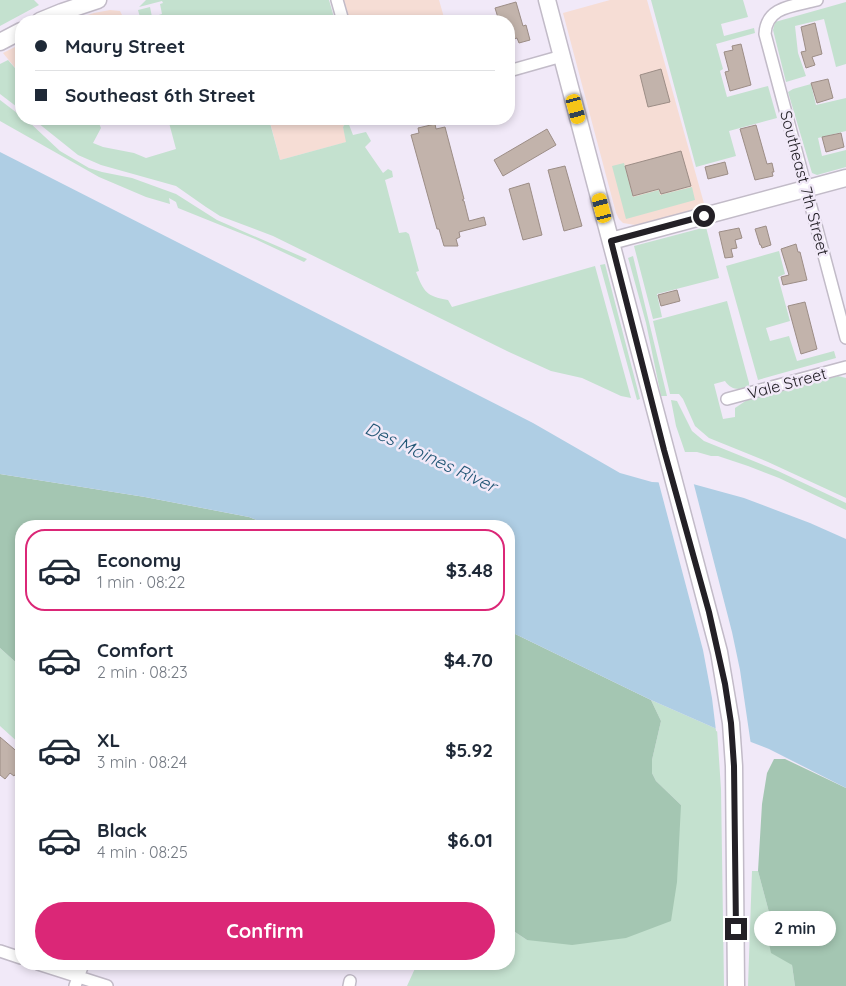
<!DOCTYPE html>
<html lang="en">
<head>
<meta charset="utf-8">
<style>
	:root { --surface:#fff; --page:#f2f2f3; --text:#1f2937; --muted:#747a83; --line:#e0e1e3; --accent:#db2777 }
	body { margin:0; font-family:Quicksand,sans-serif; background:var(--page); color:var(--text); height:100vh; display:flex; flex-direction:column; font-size:19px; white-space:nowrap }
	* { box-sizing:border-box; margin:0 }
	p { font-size:16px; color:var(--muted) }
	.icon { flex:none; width:28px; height:28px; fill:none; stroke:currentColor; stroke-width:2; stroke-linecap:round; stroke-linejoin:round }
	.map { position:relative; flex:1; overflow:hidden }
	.drawer { position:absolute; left:15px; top:520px; width:500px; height:450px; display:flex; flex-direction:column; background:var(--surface); border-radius:20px; box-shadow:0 2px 8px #0003 }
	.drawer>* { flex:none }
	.top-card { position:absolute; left:15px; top:15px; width:500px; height:110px; border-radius:20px; box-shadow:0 2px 8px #0003; display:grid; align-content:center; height:110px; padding:0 20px; background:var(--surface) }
	.end { position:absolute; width:22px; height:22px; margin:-11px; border:6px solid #232026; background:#fff; box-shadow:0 0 0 2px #fff }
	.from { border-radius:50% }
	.bubble { position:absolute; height:35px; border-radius:18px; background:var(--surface); box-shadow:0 2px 8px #0003; font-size:16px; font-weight:700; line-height:35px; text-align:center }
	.car { position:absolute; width:15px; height:30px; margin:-15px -8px; border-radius:6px; box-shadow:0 0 4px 1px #0007; background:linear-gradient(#f5c518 24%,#345 0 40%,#f5c518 0 76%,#345 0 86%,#f5c518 0) }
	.top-card b { display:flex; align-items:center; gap:18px; height:48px; font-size:19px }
	.top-card b+b { border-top:1px solid var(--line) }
	.top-card i { width:12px; height:12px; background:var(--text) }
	ul { padding:9px 0 0; list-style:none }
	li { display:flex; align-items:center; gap:15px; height:82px; margin:0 10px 8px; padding:0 10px; border:2px solid transparent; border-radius:20px }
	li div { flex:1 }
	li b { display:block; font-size:19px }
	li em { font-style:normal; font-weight:700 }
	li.selected { border-color:var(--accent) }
	li>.icon { width:45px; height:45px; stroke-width:1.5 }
	.primary-button { display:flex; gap:10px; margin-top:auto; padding:10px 20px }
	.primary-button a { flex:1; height:58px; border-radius:30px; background:var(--accent); color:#fff; font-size:20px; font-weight:700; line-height:58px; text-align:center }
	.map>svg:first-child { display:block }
</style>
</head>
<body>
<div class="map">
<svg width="846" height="986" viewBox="0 0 846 986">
	<rect width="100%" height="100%" fill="#f1e9f8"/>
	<path fill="#f6ddd5" d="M 343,0 L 439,0 L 445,21 L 348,21 Z
		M 610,0 L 647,0 L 705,207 L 635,225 L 623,223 L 619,219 L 616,213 L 563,13 Z
		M 110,10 L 120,11 L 125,21 L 68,21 L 94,13 Z
		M 21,44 L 21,75 L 3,53 Z
		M 270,119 L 361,119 L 345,124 L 343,127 L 347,142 L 280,160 L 270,122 L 271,122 Z"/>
	<path fill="#c4e1cf" d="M 0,0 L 34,0 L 39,5 L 0,26 Z
		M 146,0 L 329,0 L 335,21 L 141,21 L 138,10 L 150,7 L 152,17 L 162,14 L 160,4 L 163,3 L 162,1 L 139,7 Z
		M 651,0 L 743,0 L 748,17 L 721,24 L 724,36 L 754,28 L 755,33 L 716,44 L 723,69 L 720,71 L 727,97 L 768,86 L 777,118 L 729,131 L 736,156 L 696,167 Z
		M 846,2 L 846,64 L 836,67 L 824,19 L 795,26 L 798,53 L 806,76 L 786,82 L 773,30 L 775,22 Z
		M 8,60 L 21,75 L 21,110 L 0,94 L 0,64 Z
		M 811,84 L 816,105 L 846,98 L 846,131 L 818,138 L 822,156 L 846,150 L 846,167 L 817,175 L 812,173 L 788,92 L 793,89 Z
		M 0,100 L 21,116 L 21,119 L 24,119 L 29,122 L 60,151 L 89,168 L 102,172 L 132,178 L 176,194 L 217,220 L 307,259 L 304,262 L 255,239 L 178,208 L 176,202 L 169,198 L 170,204 L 146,197 L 99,177 L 0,121 Z
		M 33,119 L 67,119 L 71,123 L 86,119 L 97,119 L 101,128 L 93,143 L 103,147 L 134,153 L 146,158 L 176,149 L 168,119 L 270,119 L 271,122 L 270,123 L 280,160 L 346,142 L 343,127 L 345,124 L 348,122 L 353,135 L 366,132 L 371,141 L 365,147 L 383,173 L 388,169 L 392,171 L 393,177 L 385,180 L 399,233 L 406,232 L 409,234 L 419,271 L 416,272 C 424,292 426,296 448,300 L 452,307 L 595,266 L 631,398 L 621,396 L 582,378 L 551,371 L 509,352 L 273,236 L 220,216 L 206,207 L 176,186 L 101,165 L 78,155 Z
		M 624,163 L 633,197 L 659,190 L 660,195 L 692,187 L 695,200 L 626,219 L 612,166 Z
		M 706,227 L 719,278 L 657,294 L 662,317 L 653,319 L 634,246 Z
		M 779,251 L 785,274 L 778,277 L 790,321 L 766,328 L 770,341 L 789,336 L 797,361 L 834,351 L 836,358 L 758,380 L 726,266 Z
		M 633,256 L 667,396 L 661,396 L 646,323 L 629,261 L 628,258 Z
		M 605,264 L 640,399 L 637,400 L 600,265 Z
		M 727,301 L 749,383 L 749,386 C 740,391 731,390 725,381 L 714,384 L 723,419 L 735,417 L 735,408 L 747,400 L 838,376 L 846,378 L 846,498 L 768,462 L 709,438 L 695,426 L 683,399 L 679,394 L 670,394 L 653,321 Z
		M 671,400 L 677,401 L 692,431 L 704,441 L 778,471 L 846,503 L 846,510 L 779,478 L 748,466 L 718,456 L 711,456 L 697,452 L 685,452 L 676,426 Z
		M 0,648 L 21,667 L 21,745 L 0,726 Z
		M 651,700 L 717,729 L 721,789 L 724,986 L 407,986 L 417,964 L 509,964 L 509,928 L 527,940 L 681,805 L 656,781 L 652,773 L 652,760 L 661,721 Z
		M 752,871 L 758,871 L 770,916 L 767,934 L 792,965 L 795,986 L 748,986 Z"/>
	<path fill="#a4c6b2" d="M 0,474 L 145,497 L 249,517 L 271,526 L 21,526 L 21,667 L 0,648 Z
		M 509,631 L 651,700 L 661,721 L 652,760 L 652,773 L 656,781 L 681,805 L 677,882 L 671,921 L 626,938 L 572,945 L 527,940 L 509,928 Z
		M 774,759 L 785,759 L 846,788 L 846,986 L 795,986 L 792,965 L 771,953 L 767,934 L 770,916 L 758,871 L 762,804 L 767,773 Z"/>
	<path fill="#afcee4" d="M 0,152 L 533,423 L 620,473 L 652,482 L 693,484 L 744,498 L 810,523 L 846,539 L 846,788 L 769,749 L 717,729 L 651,700 L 509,631 L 509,526 L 271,526 L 249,517 L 145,497 L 0,474 Z"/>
	<path fill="#f1e9f8" d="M 658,480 L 693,481 L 732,632 L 740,670 L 751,745 L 716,731 L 712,698 L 703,650 Z"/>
	<path fill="#c2b3ab" stroke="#9c8d86" d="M 516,2 L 523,26 L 526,25 L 530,40 L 519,43 L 517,38 L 509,41 L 509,21 L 499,21 L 495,8 Z
		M 815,23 L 822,54 L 812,57 L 815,65 L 806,68 L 801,52 L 806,51 L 801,27 Z
		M 741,44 L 751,85 L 730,91 L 725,72 L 729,71 L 724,52 L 733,50 L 732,46 Z
		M 661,69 L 670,102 L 648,107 L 640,75 Z
		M 828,79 L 833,98 L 817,103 L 811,83 Z
		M 435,124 L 436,129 L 445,127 L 464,199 L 462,200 L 464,201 L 469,221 L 484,217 L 486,225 L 459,232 L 460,237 L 456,239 L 458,246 L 444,246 L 439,229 L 437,229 L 411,135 L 419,133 L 418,128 Z
		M 756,125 L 767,164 L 772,163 L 774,172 L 772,172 L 773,176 L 755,180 L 740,129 Z
		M 547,129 L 556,145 L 503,176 L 494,160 Z
		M 841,133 L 844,147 L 826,152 L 822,137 Z
		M 681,151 L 691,186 L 661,194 L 659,189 L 633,196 L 625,166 Z
		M 725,162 L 728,174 L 708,179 L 705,167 Z
		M 565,166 L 582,226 L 564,231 L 548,170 Z
		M 529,183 L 542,235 L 523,240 L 509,189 Z
		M 766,226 L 771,245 L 762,248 L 761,245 L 760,245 L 755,229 Z
		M 739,228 L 742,238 L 735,240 L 737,248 L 731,249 L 733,257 L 725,258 L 719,232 Z
		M 796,244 L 798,252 L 800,252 L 807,280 L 783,285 L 781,277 L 789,275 L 781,249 Z
		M 677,290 L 680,301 L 661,306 L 658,295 Z
		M 805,302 L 817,349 L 801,354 L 788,306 Z
		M 0,737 L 21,755 L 21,767 L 14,776 L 10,773 L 5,779 L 0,775 Z"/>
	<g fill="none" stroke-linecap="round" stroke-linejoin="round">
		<defs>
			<path id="minor" d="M 337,0 L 343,21
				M 817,0 C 795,6 766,6 765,34 L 846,338
				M 509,71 L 562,56
				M 727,399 L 846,367
				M 0,951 L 21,958
				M 38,964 L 107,986
				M 75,986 L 83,964
				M 349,986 L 350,981"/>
			<path id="secondary" d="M 547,0 L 719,652 L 731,723 L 734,766 L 736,986
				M 40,21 L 62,12 L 98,0
				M 0,42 L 21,31
				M 611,241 L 846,178"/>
		</defs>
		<use href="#minor" stroke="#c2bbc8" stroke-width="14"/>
		<use href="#secondary" stroke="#c2bbc8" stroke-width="19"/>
		<use href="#minor" stroke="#fff" stroke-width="11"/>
		<use href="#secondary" stroke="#fff" stroke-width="16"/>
	</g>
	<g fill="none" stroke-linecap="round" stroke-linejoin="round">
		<path stroke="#232026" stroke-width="6" d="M 704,216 L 611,241 L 664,450 L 709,612 L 725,684 L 731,723 L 734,766 L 736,929"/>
	</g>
	<g text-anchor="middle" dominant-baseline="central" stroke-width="5" stroke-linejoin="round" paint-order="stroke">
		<g font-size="16" fill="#232026" stroke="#f1e9f8">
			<text transform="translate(805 183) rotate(75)">Southeast 7th Street</text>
			<text transform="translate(787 383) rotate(-15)">Vale Street</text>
		</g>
		<g font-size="18" font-style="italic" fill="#235776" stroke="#f1e9f8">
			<text transform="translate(431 457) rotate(25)">Des Moines River</text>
		</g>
	</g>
</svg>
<i class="end from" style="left:704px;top:216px"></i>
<i class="end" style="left:736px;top:929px"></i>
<div class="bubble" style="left:754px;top:911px;width:82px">2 min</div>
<i class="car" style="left:576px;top:109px;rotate:165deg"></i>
<i class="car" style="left:602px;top:208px;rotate:345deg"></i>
<div class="top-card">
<b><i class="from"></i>Maury Street</b>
<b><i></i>Southeast 6th Street</b>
</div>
<section class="drawer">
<ul>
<li class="selected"><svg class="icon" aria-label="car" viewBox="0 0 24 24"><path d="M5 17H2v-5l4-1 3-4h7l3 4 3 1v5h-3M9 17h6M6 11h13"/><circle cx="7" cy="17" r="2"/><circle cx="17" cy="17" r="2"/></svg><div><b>Economy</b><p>1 min · 08:22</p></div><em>$3.48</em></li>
<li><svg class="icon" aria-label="car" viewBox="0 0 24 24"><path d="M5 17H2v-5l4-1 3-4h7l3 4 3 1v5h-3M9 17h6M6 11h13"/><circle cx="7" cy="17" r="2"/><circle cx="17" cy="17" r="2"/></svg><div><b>Comfort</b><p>2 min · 08:23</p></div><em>$4.70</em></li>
<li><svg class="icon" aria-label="car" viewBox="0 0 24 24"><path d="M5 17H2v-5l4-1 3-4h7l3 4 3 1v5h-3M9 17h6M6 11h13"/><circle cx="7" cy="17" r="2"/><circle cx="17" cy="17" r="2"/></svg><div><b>XL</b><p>3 min · 08:24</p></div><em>$5.92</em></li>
<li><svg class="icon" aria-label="car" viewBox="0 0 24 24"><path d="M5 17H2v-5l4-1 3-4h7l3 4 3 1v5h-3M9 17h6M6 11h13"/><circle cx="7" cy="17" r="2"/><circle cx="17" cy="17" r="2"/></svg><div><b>Black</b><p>4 min · 08:25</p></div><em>$6.01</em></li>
</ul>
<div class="primary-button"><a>Confirm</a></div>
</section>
</div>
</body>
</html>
